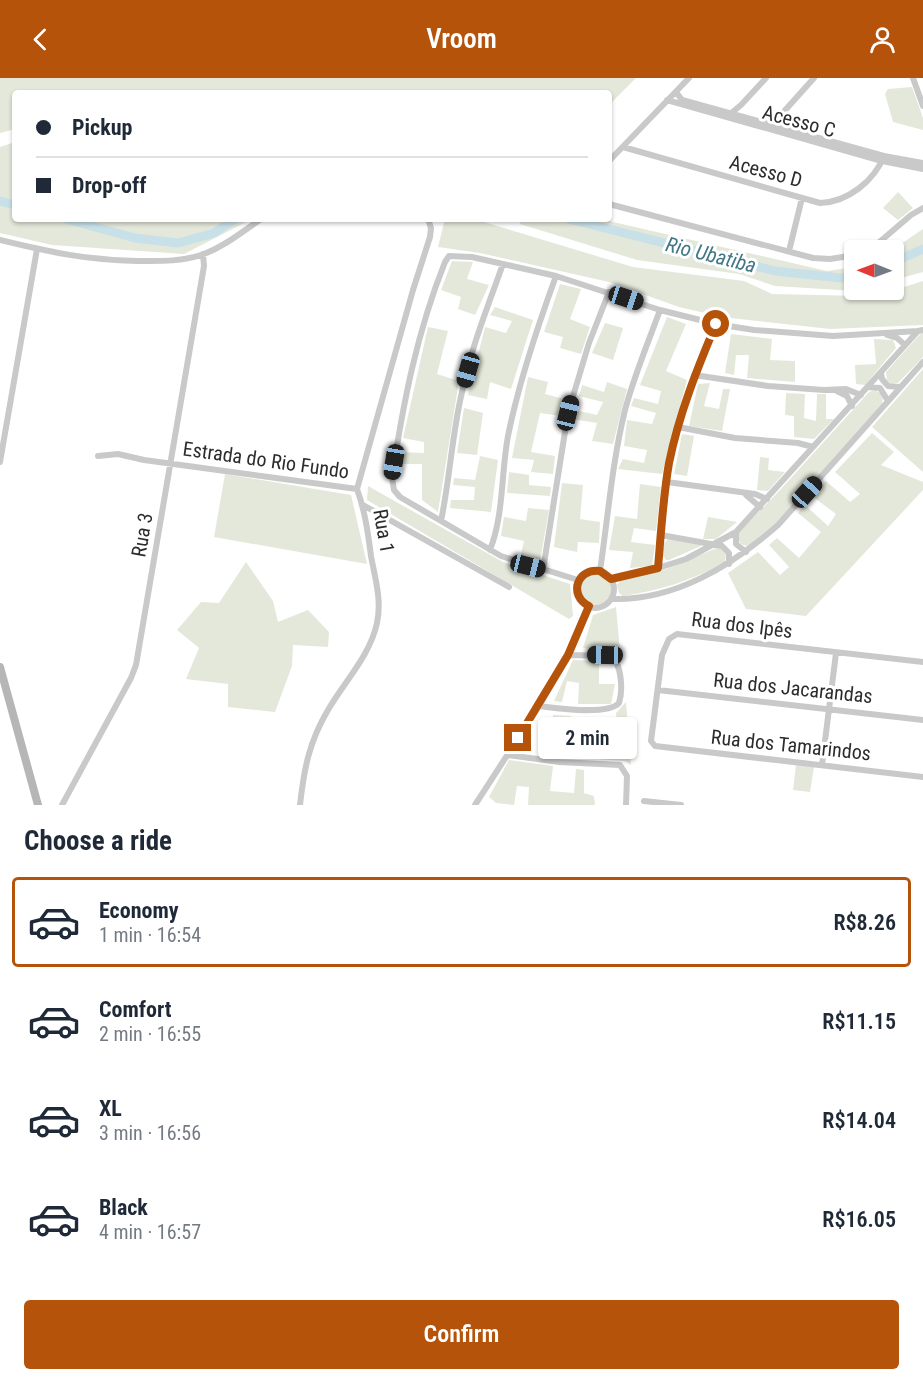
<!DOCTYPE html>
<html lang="en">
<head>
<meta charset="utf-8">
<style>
	:root { --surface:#fff; --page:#f2f2f3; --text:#1f2937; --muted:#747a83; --line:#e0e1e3; --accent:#b45309 }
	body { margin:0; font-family:"Roboto Condensed",sans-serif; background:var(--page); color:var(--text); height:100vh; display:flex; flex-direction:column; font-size:22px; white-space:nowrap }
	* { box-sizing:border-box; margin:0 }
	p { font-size:20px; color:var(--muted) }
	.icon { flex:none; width:33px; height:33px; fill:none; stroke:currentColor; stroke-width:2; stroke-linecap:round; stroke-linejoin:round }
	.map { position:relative; height:727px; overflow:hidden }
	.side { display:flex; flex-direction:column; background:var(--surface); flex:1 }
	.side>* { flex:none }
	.guide { position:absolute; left:12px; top:12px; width:600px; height:132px; border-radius:6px; box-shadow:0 2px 4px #0004; display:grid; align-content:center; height:132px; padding:0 24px; background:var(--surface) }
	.needle { width:39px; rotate:271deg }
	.tools { position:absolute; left:844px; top:162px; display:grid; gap:12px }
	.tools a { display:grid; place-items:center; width:60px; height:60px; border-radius:6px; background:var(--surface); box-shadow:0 2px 4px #0004; font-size:30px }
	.end { position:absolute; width:27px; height:27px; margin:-14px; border:8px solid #b45309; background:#fff; box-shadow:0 0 0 3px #fff }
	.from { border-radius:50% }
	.bubble { position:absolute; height:42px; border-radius:6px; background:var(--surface); box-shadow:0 2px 4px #0004; font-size:20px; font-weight:600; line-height:42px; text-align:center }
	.car { position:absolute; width:18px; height:36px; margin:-18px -9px; border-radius:8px; box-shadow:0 0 4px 2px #0007; background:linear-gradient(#222 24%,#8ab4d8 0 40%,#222 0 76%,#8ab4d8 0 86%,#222 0) }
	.guide b { display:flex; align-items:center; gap:21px; height:57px; font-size:22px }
	.guide b+b { border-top:2px solid var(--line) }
	.guide i { width:15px; height:15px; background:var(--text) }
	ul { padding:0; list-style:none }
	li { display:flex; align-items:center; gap:18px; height:90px; margin:0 12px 9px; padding:0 12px; border:3px solid transparent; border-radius:6px }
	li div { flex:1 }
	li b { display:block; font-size:22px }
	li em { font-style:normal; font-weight:600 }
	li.on { border-color:var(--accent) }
	li>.icon { width:54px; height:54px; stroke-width:1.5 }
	h2 { padding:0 24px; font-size:27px; line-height:72px }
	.cta { display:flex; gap:12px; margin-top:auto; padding:12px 24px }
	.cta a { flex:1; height:69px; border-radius:6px; background:var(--accent); color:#fff; font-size:24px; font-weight:600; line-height:69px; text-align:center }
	header { display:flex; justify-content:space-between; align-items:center; height:78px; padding:0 24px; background:var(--accent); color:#fff; font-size:27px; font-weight:600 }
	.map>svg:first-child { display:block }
</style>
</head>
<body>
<header><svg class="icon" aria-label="back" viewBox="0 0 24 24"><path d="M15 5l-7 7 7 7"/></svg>Vroom<svg class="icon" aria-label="person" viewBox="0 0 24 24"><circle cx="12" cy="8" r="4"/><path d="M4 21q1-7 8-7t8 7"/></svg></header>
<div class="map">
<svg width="923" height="727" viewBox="0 0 923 727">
	<rect width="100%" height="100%" fill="#fff"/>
	<path fill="#e4e8da" d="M 0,0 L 636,0 L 609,27 L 609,15 L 15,15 L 15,51 L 0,55 Z
		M 912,9 L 923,40 L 923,52 L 893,44 L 885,16 L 888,11 Z
		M 15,64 L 15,141 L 252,141 L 184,176 L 52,167 L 0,155 L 0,69 Z
		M 898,114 L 913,130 L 898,142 L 883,130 Z
		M 445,141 L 474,141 L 633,189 L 744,203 L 772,216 L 864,218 L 882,216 L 923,203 L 923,247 L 830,251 L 722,239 L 679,229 L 609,204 L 480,175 L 438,169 Z
		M 521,141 L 600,141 L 827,193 L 855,189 L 855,212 L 860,212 L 856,213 L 775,208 L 739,196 L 637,182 L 520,146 Z
		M 923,151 L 923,194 L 894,202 L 894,172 L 892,172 Z
		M 452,183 L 473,184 L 467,201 L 489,207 L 475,237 L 458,231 L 461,219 L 441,212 Z
		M 560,206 L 581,211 L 570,241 L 590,249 L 581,276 L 560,270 L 563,259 L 544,254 Z
		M 495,229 L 533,242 L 511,311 L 490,304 L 487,321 L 468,317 L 485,249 L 506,255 L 512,243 L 490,237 Z
		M 667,239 L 686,246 L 666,293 L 687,302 L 662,396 L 618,391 L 623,381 L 644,385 L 647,372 L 624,368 L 627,342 L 652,346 L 656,335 L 631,328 L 634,320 L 658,326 L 661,313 L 640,307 Z
		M 605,245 L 623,250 L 613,282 L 592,275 Z
		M 428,249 L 448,253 L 437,296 L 459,303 L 438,434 L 422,422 L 422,386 L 400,386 L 400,374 L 424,375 L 424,364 L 403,360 Z
		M 923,253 L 923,279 L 898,305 L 890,305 L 887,302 L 886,294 Z
		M 731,256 L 772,261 L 770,282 L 795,283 L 795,304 L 747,300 L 749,277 L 736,277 L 734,297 L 725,295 Z
		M 874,261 L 893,262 L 896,270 L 865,307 L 856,306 L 855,287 L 876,286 Z
		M 923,291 L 923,394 L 872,349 Z
		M 528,299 L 548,304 L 545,316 L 564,321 L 561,338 L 540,335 L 531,374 L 555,378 L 553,396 L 531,394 L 534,382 L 512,380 Z
		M 607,304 L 627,311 L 613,366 L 592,363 L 597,345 L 572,341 L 574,332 L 597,337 L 603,324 L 579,318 L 582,307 L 604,314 Z
		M 710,305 L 704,328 L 719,331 L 723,311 L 730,311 L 722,353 L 689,348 L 698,306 Z
		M 875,312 L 883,317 L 882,326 L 776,445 L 748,468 C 739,467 738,463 738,455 L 781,411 L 869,314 Z
		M 786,315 L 805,316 L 804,340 L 816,343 L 817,316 L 826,316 L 826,341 L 834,341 L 814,361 L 794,359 L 794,338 L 785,337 Z
		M 464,330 L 483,335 L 477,377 L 457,375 Z
		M 872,355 L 894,374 L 881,387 L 923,404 L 923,412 L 806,538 L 746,531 L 728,495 L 758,474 L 780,497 L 789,489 L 769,467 L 777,460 L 799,480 L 821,454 L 798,435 L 805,427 L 828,448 L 836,436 L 812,418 L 826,403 L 850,424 L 860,416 L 835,394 Z
		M 682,356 L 694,358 L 687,398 L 674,396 Z
		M 480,378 L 498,382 L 491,434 L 450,430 L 451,422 L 474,422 L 475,409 L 453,407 L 454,400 L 475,402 Z
		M 760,379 L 769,380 L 768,392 L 785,394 L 768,413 L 757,412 Z
		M 509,394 L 529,397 L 529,407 L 551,409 L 550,418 L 507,415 Z
		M 225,396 L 351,417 L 367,486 L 214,459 Z
		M 562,405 L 583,407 L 580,441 L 600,444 L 599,465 L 578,464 L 577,474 L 554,469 Z
		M 640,406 L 661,409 L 656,453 L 634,450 L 631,464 L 655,467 L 652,488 L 630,490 L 633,474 L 609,472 L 615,438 L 637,441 Z
		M 368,408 L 503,484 L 570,506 L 573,538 L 569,541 L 367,422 Z
		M 528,430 L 549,432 L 540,483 L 520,480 L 524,463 L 501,458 L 504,439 L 526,443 Z
		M 708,439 L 737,444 L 716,461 L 703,461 Z
		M 668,461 L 701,467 L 701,468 L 669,482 L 666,482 L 662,477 L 664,465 Z
		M 719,469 L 726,475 L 725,484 C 693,502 659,513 623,518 L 619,515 L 617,507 L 622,500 L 666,491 Z
		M 246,484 L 273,523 L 278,544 L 308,532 L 329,554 L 328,569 L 293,567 L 292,588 L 275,634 L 228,629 L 228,606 L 186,601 L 199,570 L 177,552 L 201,524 L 219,525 Z
		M578 511a17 17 0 1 1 34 0a17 17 0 1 1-34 0Z
		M 616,529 L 620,574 L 583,570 L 593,537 Z
		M 573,582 L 599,583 L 599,606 L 615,606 L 611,626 L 578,626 L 579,605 L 567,603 L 562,624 L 554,623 Z
		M 626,624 L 631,687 L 625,683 L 596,681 L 595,661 L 619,661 L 616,635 Z
		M 553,637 L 571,638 L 568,679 L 558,679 L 560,658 L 550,657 Z
		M 509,682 L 553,688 L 550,713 L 574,715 L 576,691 L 584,692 L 584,715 L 594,718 L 595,727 L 528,727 L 529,709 L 517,708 L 514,727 L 496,725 L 489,719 Z
		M 796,687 L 814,689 L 810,714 L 793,712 Z"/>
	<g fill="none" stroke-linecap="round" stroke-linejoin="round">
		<path stroke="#c8e0e7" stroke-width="9" d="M 0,123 L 15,127
			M 66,141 L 135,160 L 178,165 L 214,155 L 235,141
			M 569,141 L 775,193 L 841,200 L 855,198
			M 894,184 L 923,171"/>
		<path stroke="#c9c9c9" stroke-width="6" d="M 913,0 L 923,28
			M 676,14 L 682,22 L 884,78 L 923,85
			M 667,22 L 882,83 L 923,91
			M 729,37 L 741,27 L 766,0
			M 779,37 L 791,52
			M 770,49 L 814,0
			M 623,69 L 820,125 C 848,124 874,103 884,78
			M 609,83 L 689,0
			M 609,126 L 813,180 L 830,181 L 855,177
			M 0,162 C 49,174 86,182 137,183 C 159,183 180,184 201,177 C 222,170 242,154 261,141
			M 865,172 L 876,167 L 911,137 L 923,130
			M 789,173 L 802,120
			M 887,257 L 897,260 L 905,267
			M 881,295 L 882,301 L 888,308 L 900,309
			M 694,297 L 768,308 L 824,312 L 846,311 L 861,317
			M 868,309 L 880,310 L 888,323
			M 837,313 L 847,318 L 852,328
			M 678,349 L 735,360 L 798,365 L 813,369
			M 98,378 L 118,376 L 144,382 L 357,411
			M 0,384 L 37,171
			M 667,404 L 755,416 L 767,421
			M 746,417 L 760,429
			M 363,427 L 509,509
			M 441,443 C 450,400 452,356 462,314 C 471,270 488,228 503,186
			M 736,454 L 736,466 L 746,474
			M 661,457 L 722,468 L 729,475 L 729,486
			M 490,472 C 504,436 501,395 508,358 C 519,303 537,250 556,198
			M 658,490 C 661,455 663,419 669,385 C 679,336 697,291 716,246
			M 543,492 L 568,335 L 589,265 L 609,214
			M576 511a19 19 0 1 1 38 0a19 19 0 1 1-38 0Z
			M 600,493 C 608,439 612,385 625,332 C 634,298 648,265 660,232
			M 611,501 L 658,490 L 686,481 L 736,454 L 918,253 L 923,252
			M 578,502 L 501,478 L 400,419 L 394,412 L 392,400 C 403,325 417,254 445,184 L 449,178 L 472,179 L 556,198 L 660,232 L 716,246 L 754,252 L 833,258 L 918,253
			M 611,521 C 675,523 731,488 778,447 L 923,284
			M 923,584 L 677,556 L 669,561 L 662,577 L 651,663 L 655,668 L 923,699
			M 658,612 L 923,642
			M 539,628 C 556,630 607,638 619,625 C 623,613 622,584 610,578 L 569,577
			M 508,677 L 559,684 L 620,687 L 627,698 L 626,727
			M 822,687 L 836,575
			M 644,723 L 681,727
			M 62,727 L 131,600 L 136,587 L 204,188 L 203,176
			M 300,727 C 304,691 309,664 328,632 C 344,604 370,578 377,545 C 382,522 375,500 371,478 C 368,455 365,433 357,411 L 413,212 L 430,159 L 431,150 L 428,141
			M 475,727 L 539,628 L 569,577 L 589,528"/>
		<path stroke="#b6b6b6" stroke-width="8" d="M 0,589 L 38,727"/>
	</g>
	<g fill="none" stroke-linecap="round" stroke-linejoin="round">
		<path stroke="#b45309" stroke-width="8" d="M 518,660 L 568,577 L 589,528 C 568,517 577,490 600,493 L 611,501 L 658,490 C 661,455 663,419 669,385 C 679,336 697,291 716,246"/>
	</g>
	<g text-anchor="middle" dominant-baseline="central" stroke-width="6" stroke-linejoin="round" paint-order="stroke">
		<g font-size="20" fill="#2c2c2c" stroke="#fff">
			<text transform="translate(799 43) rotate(15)">Acesso C</text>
			<text transform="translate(766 93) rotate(15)">Acesso D</text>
			<text transform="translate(266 382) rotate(8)">Estrada do Rio Fundo</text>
			<text transform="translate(384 453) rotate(80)">Rua 1</text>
			<text transform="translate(142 457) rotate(-80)">Rua 3</text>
			<text transform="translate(742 547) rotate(7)">Rua dos Ipês</text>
			<text transform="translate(793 610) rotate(6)">Rua dos Jacarandas</text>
			<text transform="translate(791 667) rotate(6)">Rua dos Tamarindos</text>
		</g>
		<g font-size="21" font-style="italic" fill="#427786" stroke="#fff">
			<text transform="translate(711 177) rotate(14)">Rio Ubatiba</text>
		</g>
	</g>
</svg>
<div class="tools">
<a><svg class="needle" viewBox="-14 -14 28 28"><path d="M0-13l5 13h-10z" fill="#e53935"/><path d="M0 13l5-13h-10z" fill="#747a83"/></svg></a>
</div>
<i class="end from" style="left:716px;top:246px"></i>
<i class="end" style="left:518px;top:660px"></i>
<div class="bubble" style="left:538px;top:639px;width:99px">2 min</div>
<i class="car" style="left:626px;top:220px;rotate:108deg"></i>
<i class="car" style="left:468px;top:292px;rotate:196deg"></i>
<i class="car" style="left:568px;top:335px;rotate:14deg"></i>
<i class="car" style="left:394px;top:384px;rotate:189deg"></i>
<i class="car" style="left:807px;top:414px;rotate:42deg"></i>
<i class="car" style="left:528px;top:488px;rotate:104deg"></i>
<i class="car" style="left:605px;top:577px;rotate:271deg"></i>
<div class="guide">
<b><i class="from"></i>Pickup</b>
<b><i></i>Drop-off</b>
</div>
</div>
<section class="side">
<h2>Choose a ride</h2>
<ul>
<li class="on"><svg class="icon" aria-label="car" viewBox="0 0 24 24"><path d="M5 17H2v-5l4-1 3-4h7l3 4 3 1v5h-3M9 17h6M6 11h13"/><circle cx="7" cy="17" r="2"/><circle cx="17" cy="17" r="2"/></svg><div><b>Economy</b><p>1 min · 16:54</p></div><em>R$8.26</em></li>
<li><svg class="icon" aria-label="car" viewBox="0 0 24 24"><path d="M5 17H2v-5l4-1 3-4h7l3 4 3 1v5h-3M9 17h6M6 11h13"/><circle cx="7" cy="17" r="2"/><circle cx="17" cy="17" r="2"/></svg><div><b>Comfort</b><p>2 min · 16:55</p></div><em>R$11.15</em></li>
<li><svg class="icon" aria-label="car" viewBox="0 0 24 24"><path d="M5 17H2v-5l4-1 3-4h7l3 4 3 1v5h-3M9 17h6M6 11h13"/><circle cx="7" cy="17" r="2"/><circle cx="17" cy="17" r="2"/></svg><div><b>XL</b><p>3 min · 16:56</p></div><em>R$14.04</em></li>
<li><svg class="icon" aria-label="car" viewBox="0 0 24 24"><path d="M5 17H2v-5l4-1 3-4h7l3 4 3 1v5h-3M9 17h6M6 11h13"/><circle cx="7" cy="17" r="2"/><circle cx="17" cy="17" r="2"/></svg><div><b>Black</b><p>4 min · 16:57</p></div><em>R$16.05</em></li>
</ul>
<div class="cta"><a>Confirm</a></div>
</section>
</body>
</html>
